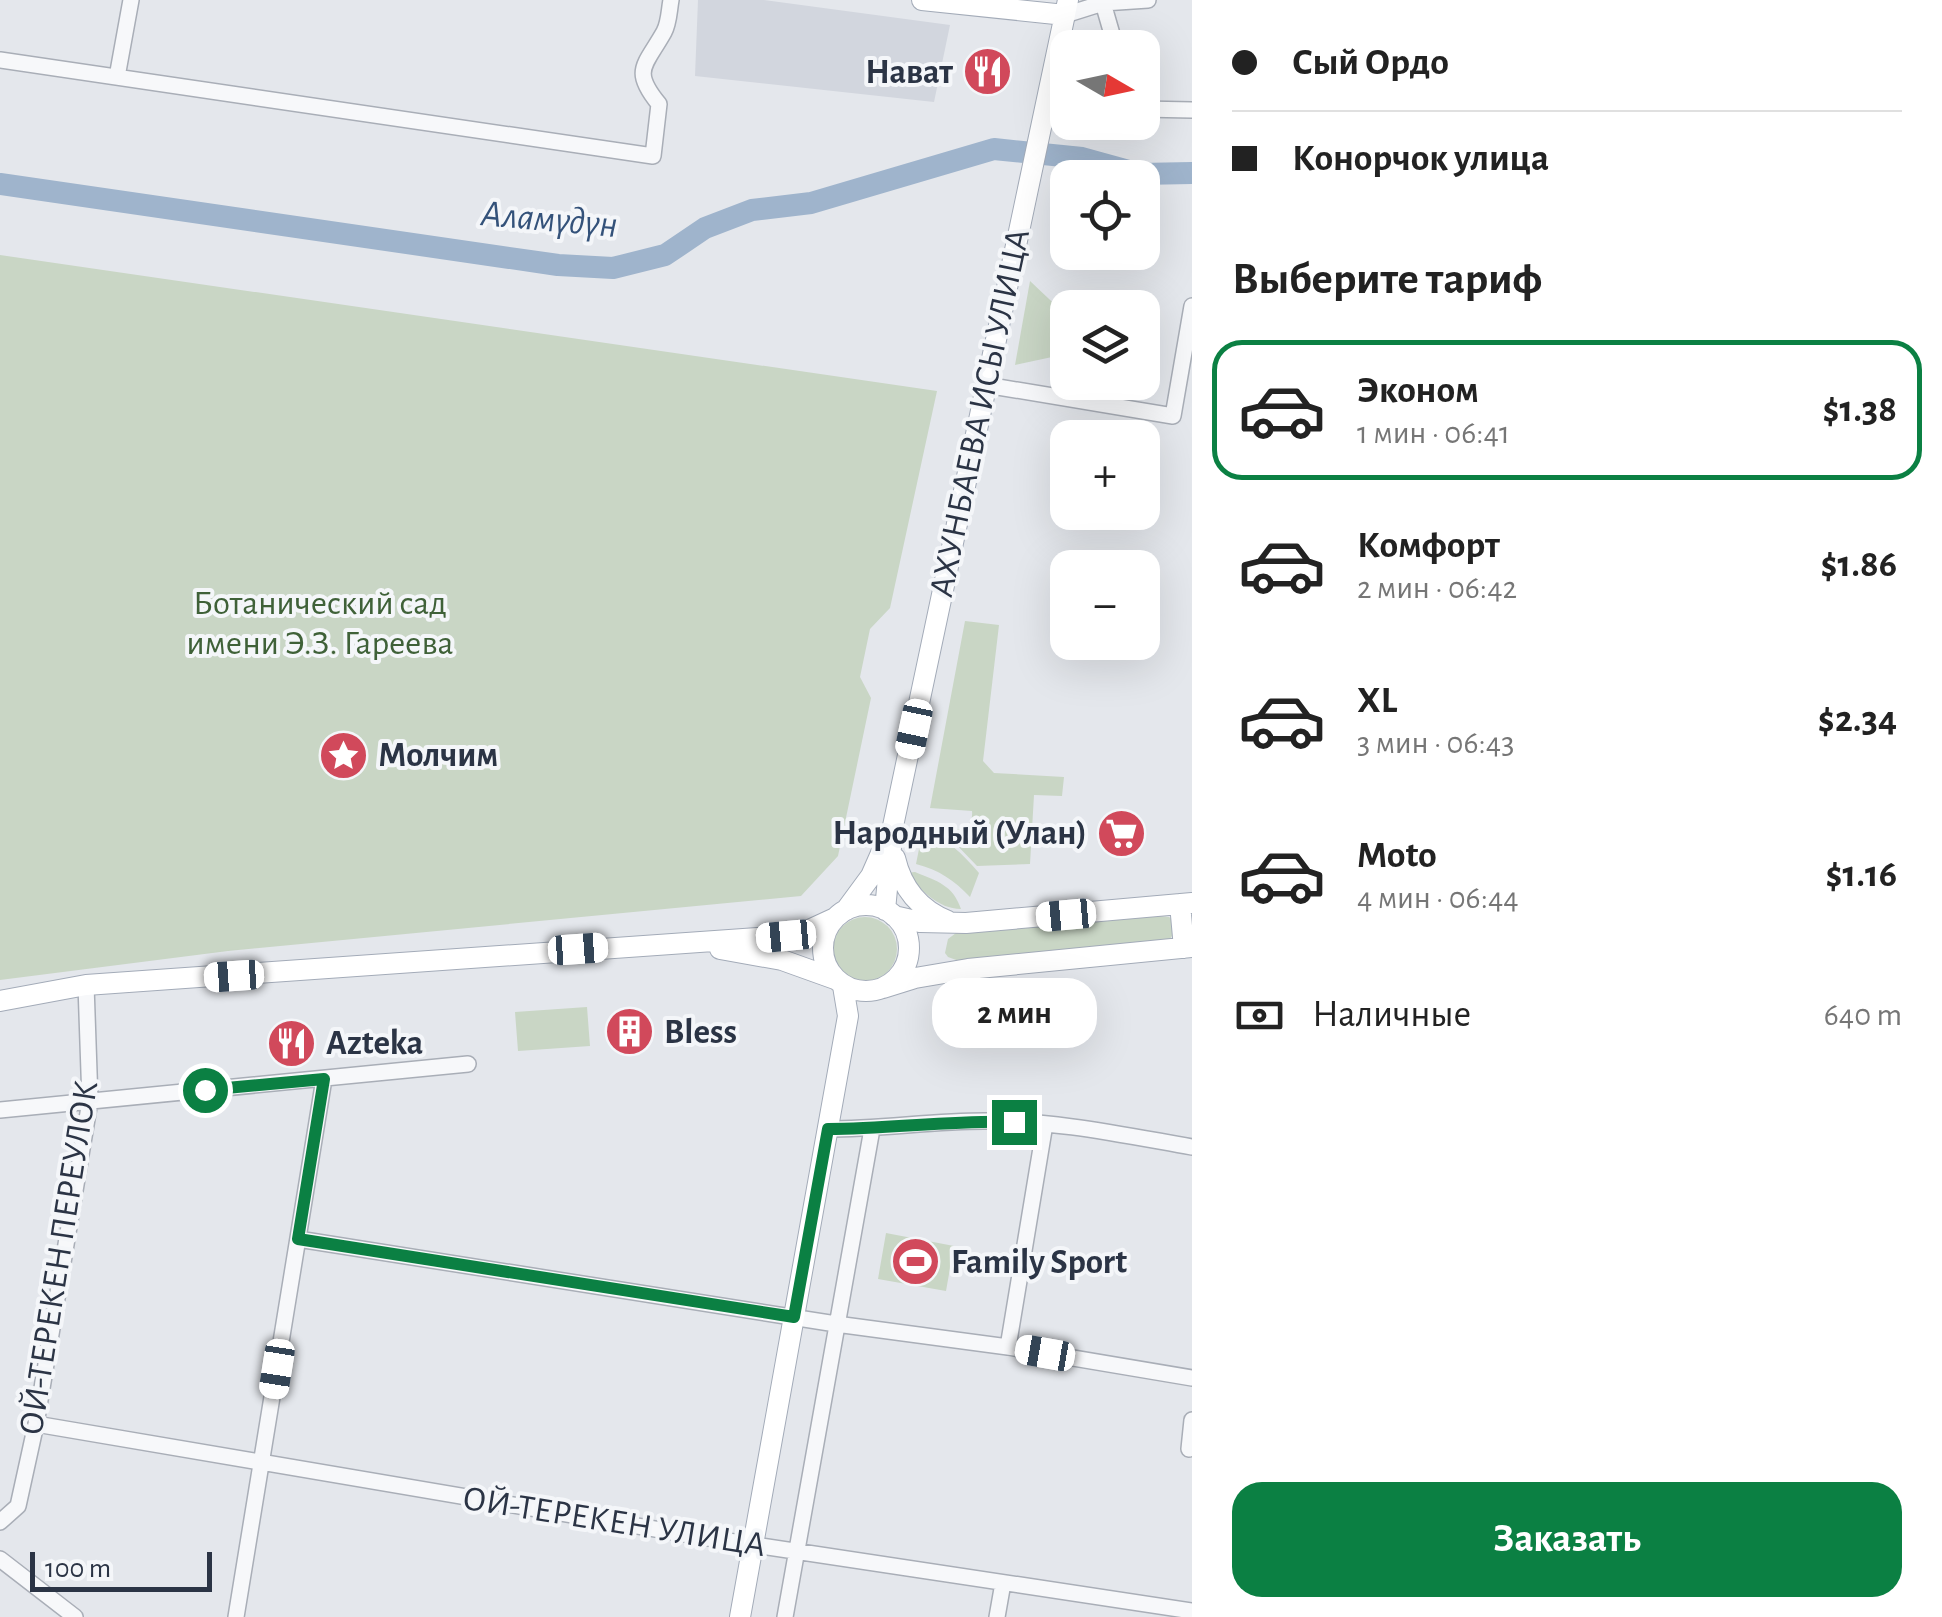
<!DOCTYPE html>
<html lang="ru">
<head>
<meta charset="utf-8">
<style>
	:root { --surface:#fff; --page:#f6f6f6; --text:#222; --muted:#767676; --line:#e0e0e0; --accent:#0b8043 }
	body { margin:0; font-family:"Alegreya Sans",sans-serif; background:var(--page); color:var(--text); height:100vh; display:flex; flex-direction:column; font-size:38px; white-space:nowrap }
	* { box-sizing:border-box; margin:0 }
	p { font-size:32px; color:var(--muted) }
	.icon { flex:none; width:55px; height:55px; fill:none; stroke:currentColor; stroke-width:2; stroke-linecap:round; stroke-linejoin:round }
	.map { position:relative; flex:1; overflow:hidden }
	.sheet { display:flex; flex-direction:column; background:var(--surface); width:750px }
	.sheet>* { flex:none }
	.hud { display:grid; align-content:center; height:220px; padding:0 40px; background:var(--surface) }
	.needle { width:65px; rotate:99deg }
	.fabs { position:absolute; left:1050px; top:30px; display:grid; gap:20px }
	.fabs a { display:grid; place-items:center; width:110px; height:110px; border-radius:20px; background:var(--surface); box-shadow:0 10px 40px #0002; font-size:50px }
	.scale { position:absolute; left:30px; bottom:25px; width:182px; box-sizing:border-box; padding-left:10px; border:5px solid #2b3445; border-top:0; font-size:28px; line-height:35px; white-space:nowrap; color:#2b3445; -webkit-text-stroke:8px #f4f6f9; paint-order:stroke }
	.end { position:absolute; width:45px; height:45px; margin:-22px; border:12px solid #0b8043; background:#fff; box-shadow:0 0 0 5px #fff }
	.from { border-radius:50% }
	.bubble { position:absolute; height:70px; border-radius:30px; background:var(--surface); box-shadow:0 10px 40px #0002; font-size:32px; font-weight:700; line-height:70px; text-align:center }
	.car { position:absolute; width:30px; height:60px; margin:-30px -15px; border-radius:12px; box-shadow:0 0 8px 2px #0007; background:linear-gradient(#fff 24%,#345 0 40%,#fff 0 76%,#345 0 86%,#fff 0) }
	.hud b { display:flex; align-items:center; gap:35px; height:95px; font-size:38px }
	.hud b+b { border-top:2px solid var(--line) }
	.hud i { width:25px; height:25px; background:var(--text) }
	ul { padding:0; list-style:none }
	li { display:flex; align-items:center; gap:30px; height:140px; margin:0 20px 15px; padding:0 20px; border:5px solid transparent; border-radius:30px }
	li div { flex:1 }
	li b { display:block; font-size:38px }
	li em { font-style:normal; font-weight:700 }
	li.on { border-color:var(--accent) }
	li>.icon { width:90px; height:90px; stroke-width:1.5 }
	h2 { padding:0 40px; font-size:45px; line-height:120px }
	.pay { display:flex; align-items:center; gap:25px; height:110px; padding:0 40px; font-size:38px }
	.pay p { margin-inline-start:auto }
	.cta { display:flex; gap:20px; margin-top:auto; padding:20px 40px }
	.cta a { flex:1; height:115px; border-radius:30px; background:var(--accent); color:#fff; font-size:40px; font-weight:700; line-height:115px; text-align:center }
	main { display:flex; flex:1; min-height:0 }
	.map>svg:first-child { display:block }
</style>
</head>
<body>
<main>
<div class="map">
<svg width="1192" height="1617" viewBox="0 0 1192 1617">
	<rect width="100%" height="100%" fill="#e4e7ec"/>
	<path fill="#d2d6de" d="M 698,0 L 764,0 L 950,25 L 934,102 L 695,76 Z"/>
	<path fill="#c9d6c5" d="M 0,255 L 937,391 L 890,608 L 870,629 L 860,677 L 871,698 L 838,856 L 801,896 L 228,951 L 0,980 Z
		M 1030,281 L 1067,316 L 1066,354 L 1015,365 Z
		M 965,621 L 999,625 L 983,761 L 994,773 L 1064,777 L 1062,796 L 1034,795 L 1030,864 L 977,866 L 950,838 L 935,829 L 940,824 C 954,833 974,831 972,811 L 930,808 Z
		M 923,829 C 946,838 963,854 979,873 L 970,897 C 954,880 939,870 916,864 Z
		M 915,872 C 937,881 953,885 961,909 C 938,909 920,889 906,873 Z
		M 1160,916 L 1169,917 L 1175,922 L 1175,931 L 1170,939 L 1161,942 L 959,961 L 948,957 L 945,953 L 948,939 L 956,933 Z
		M833 949a32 32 0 1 1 64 0a32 32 0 1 1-64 0Z
		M 587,1007 L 590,1046 L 518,1051 L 515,1012 Z
		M 886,1233 L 954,1246 L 946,1291 L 878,1279 Z"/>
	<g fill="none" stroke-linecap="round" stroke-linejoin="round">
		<path stroke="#9fb4cc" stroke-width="22" d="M 0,184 L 558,265 L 613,268 L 665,255 L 705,228 L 752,210 L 811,203 L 994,149 L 1082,158 L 1140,174 L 1192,173"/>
		<defs>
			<path id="minor" d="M 1103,3 L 1148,0
				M 1065,15 L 1103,3 L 1116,48
				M 0,60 L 653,156 L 659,104 C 631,70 645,66 664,32 C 669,23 669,11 671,0
				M 117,77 L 131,0
				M 1142,109 L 1192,110
				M 986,385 L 1173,416 L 1192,306
				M 0,1110 L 468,1064
				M 828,1129 C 881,1129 932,1121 984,1121 C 1054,1120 1123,1135 1192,1147
				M 298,1239 L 836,1324 L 1008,1347 L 1192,1378
				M 1008,1347 L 1045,1124
				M 36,1424 L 708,1538 L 1192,1611
				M 1189,1449 L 1192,1420
				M 0,1522 L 18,1506 L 36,1424 L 90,1101 L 86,985
				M 0,1559 L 75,1617
				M 236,1617 L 324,1079
				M 785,1617 L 872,1129
				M 997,1617 L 1003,1583"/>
			<path id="major" d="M 922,0 L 1065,15
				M 895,858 C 902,888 920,910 948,921
				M 1180,904 L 1184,948
				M823 948a43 43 0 1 1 86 0a43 43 0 1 1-86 0Z
				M 846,910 L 871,876 L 886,842
				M 885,910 L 893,826 L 1068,0
				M 894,916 L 920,922 L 966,923 L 1192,903
				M 720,949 L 782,960 L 835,979
				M 883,988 L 915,978 L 968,969 L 1192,947
				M 0,1001 L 86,985 L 785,936 L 809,930 L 835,918
				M 740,1617 L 848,1016 L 843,986"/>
		</defs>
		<use href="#minor" stroke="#a9aeb7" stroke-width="18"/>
		<use href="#major" stroke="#a3abb8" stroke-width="22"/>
		<use href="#minor" stroke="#f7f8fa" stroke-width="15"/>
		<use href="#major" stroke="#fff" stroke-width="20"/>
	</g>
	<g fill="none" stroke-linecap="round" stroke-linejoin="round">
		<path stroke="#0b8043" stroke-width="12" d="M 205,1090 L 324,1079 L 298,1239 L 794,1317 L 828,1129 C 891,1129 952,1120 1014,1122"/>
	</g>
	<defs>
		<symbol id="restaurant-disc" viewBox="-11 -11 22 22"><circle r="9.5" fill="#d1495b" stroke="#f4f6f9"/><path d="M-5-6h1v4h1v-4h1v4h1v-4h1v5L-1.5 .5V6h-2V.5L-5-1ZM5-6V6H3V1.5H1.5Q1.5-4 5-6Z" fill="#fff"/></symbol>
		<symbol id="sight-disc" viewBox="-11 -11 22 22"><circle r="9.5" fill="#d1495b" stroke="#f4f6f9"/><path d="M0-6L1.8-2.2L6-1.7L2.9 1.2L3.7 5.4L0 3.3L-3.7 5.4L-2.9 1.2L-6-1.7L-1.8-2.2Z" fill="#fff"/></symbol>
		<symbol id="supermarket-disc" viewBox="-11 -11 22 22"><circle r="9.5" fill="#d1495b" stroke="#f4f6f9"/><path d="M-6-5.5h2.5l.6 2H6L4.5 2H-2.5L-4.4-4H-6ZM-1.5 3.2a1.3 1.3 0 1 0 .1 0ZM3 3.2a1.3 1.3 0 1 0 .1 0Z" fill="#fff"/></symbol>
		<symbol id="building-disc" viewBox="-11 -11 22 22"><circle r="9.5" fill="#d1495b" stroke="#f4f6f9"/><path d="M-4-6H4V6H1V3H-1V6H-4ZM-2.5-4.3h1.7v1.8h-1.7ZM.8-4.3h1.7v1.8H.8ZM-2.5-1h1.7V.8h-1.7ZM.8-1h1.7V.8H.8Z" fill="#fff"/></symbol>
		<symbol id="stadium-disc" viewBox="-11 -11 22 22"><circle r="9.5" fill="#d1495b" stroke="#f4f6f9"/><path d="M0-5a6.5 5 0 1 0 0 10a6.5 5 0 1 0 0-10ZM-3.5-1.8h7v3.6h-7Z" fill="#fff"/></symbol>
	</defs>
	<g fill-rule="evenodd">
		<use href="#restaurant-disc" x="960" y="44" width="55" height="55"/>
		<use href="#sight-disc" x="316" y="728" width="55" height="55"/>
		<use href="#supermarket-disc" x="1094" y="806" width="55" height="55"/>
		<use href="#building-disc" x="602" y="1004" width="55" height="55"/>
		<use href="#restaurant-disc" x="264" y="1016" width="55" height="55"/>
		<use href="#stadium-disc" x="888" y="1234" width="55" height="55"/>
	</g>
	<g text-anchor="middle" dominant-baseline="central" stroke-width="8" stroke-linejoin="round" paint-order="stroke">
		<g font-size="35" font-weight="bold" fill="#2b3445" stroke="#f4f6f9" text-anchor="start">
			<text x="953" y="72" text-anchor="end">Нават</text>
			<text x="378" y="755">Молчим</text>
			<text x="1087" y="833" text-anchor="end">Народный (Улан)</text>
			<text x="664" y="1032">Bless</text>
			<text x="326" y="1043">Azteka</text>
			<text x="951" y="1262">Family Sport</text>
		</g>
		<g font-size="35" fill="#2b3445" stroke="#f4f6f9">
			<text transform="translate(980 413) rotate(-78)">АХУНБАЕВА ИСЫ УЛИЦА</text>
			<text transform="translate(59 1258) rotate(-81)">ОЙ-ТЕРЕКЕН ПЕРЕУЛОК</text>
			<text transform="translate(614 1522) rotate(9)">ОЙ-ТЕРЕКЕН УЛИЦА</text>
		</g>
		<g font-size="35" fill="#3f6138" stroke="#f4f6f9">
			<text x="320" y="603">Ботанический сад<tspan x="320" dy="40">имени Э.З. Гареева</tspan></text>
		</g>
		<g font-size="38" font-style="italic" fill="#34527a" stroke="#f4f6f9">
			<text transform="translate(549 220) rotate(5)">Аламүдүн</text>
		</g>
	</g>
</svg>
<div class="fabs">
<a><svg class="needle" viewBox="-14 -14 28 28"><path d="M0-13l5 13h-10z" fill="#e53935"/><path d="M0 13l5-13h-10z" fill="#767676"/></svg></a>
<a><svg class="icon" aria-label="locate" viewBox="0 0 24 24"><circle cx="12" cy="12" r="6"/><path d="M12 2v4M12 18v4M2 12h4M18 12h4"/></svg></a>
<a><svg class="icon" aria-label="layers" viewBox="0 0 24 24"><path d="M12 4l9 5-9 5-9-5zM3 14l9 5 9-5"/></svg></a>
<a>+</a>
<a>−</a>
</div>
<div class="scale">100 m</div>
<i class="end from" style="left:205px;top:1090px"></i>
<i class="end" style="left:1014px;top:1122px"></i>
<div class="bubble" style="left:932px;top:978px;width:165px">2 мин</div>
<i class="car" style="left:914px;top:729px;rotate:192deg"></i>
<i class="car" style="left:1066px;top:915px;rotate:265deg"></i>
<i class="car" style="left:786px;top:936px;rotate:265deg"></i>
<i class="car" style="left:578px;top:949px;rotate:86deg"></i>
<i class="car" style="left:234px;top:976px;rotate:266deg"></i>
<i class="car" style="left:1045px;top:1353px;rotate:280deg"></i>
<i class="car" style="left:277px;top:1369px;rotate:189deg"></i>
</div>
<section class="sheet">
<div class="hud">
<b><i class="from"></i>Сый Ордо</b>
<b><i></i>Конорчок улица</b>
</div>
<h2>Выберите тариф</h2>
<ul>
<li class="on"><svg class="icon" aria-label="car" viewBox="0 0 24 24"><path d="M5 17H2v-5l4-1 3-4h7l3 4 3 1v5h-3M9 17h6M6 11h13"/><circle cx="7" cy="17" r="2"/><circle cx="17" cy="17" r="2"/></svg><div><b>Эконом</b><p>1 мин · 06:41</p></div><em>$1.38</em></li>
<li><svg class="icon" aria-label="car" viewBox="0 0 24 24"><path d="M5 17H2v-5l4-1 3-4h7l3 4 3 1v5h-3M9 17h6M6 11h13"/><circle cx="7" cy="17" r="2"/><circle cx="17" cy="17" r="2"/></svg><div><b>Комфорт</b><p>2 мин · 06:42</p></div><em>$1.86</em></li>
<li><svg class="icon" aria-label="car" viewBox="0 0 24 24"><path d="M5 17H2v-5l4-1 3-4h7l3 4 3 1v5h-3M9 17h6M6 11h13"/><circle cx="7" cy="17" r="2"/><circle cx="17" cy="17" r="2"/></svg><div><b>XL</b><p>3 мин · 06:43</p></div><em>$2.34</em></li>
<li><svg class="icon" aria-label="car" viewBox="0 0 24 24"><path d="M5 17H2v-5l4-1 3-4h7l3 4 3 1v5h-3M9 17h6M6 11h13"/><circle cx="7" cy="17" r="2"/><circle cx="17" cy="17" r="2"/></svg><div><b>Moto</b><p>4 мин · 06:44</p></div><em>$1.16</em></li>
</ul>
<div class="pay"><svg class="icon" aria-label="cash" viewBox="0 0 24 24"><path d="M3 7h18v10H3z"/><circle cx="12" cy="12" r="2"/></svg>Наличные<p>640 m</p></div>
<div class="cta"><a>Заказать</a></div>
</section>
</main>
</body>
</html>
